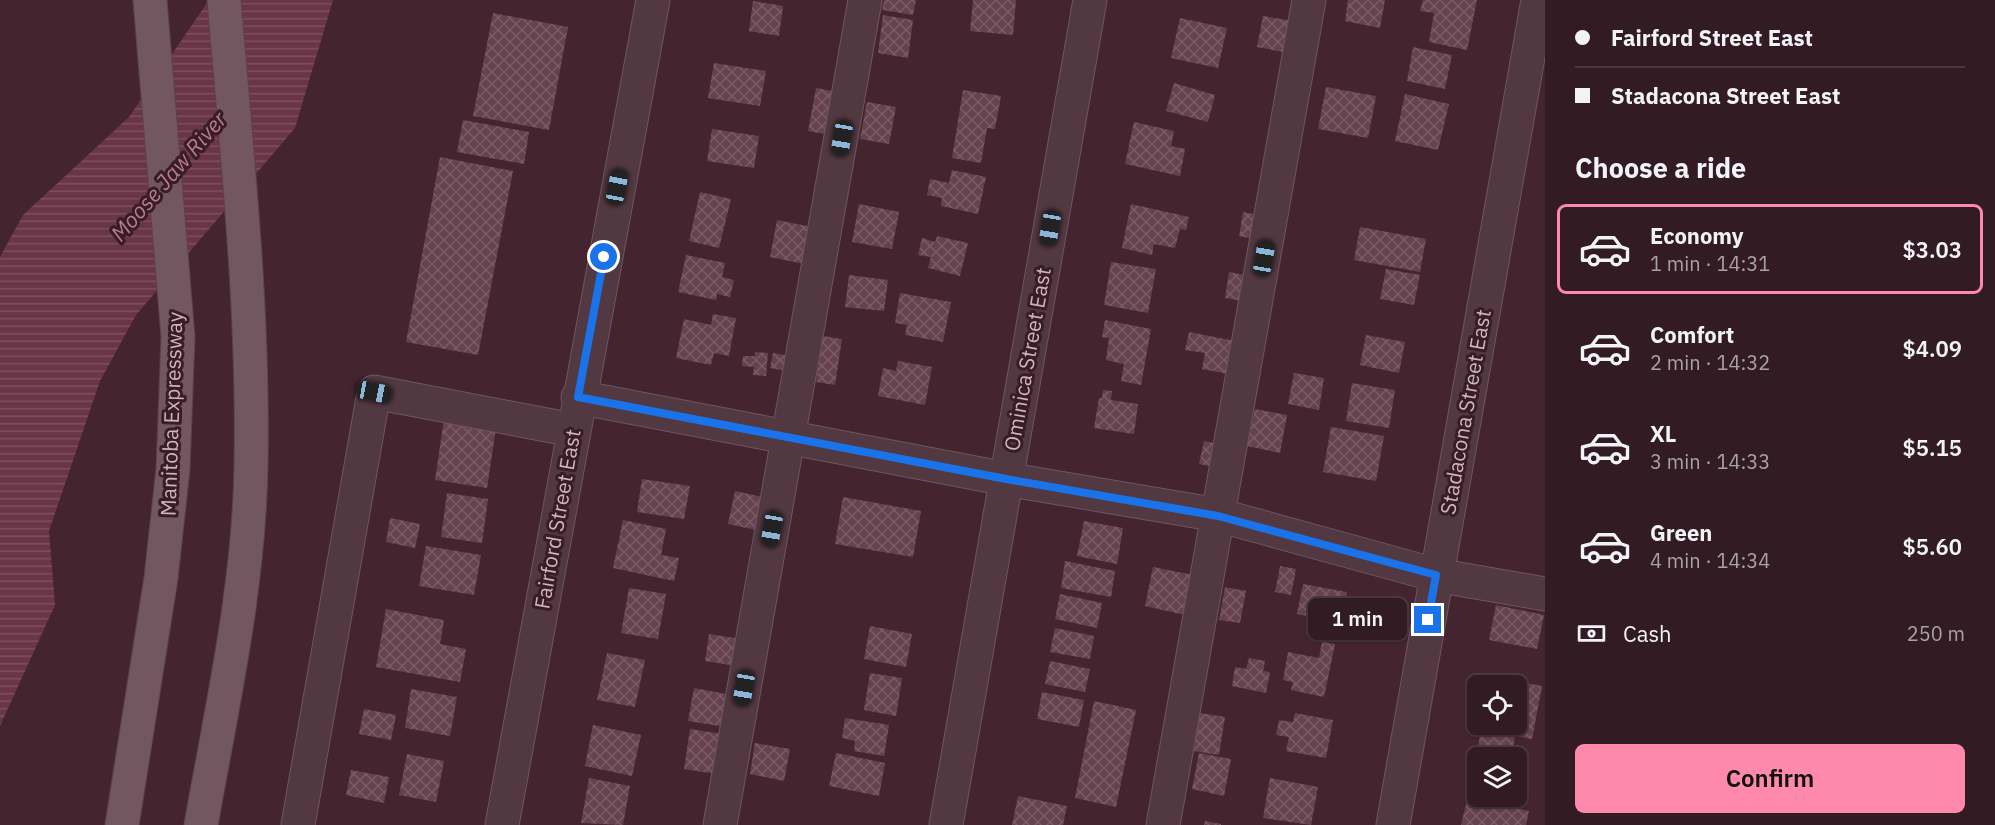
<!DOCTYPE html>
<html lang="en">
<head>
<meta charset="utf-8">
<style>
	:root { --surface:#321b23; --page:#3d2830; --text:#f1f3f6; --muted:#a8a1a6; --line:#4d3941; --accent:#ff88ad }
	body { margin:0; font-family:"IBM Plex Sans",sans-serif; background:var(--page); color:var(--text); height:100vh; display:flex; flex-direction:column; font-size:22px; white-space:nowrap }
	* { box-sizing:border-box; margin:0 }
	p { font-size:20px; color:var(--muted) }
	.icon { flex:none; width:33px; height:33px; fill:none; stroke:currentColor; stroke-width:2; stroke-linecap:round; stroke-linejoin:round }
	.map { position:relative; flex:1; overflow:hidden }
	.panel { display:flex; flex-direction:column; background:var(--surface); width:450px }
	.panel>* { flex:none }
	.guide { display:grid; align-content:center; height:132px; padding:0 30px; background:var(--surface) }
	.buttons { position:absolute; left:1467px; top:675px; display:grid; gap:12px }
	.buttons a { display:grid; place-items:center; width:60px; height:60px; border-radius:9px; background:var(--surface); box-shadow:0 2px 4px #0004,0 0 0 2px var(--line); font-size:30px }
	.end { position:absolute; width:27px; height:27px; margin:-14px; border:8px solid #1a73e8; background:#fff; box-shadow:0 0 0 3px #fff }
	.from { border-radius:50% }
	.bubble { position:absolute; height:42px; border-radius:9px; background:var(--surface); box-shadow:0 2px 4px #0004,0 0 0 2px var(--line); font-size:20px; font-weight:600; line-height:42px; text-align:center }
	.car { position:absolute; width:18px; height:36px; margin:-18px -9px; border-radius:8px; box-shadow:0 0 4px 2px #0007; background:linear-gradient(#222 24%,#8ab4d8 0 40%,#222 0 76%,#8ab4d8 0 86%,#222 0) }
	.guide b { display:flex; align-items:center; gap:21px; height:57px; font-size:22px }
	.guide b+b { border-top:2px solid var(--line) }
	.guide i { width:15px; height:15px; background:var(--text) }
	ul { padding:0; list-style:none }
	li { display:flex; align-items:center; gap:18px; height:90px; margin:0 12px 9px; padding:0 18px; border:3px solid transparent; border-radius:9px }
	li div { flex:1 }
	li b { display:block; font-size:22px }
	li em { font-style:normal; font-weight:600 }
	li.current { border-color:var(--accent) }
	li>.icon { width:54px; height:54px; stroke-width:1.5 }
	h2 { padding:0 30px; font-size:27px; line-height:72px }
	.pay { display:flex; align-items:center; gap:15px; height:66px; padding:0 30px; font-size:22px }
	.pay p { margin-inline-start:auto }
	.action { display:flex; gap:12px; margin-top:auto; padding:12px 30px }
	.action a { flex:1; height:69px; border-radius:9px; background:var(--accent); color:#111; font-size:24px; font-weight:600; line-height:69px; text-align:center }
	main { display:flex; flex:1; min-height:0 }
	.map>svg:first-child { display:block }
</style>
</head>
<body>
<main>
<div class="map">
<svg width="1545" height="825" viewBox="0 0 1545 825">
	<defs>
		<pattern id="water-rules" width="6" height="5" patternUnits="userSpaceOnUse" patternTransform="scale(1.5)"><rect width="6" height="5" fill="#693547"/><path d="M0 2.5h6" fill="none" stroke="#7d5060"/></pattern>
		<pattern id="building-cross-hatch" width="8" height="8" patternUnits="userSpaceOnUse" patternTransform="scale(1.5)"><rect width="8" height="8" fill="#65424e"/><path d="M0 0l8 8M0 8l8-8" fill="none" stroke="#7a5b66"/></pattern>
	</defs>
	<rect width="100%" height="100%" fill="#43242f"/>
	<path fill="url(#water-rules)" d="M 209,0 L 333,0 L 295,128 L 136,315 L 100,381 L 49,531 L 55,605 L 0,726 L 0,257 L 23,215 L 129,117 Z"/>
	<path fill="url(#building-cross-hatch)" d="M 884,0 L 916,0 L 913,15 L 882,10 Z
		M 973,0 L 1016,0 L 1013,35 L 970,31 Z
		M 1348,0 L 1385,0 L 1380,28 L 1345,21 Z
		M 1423,0 L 1477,0 L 1467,50 L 1429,42 L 1434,13 L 1420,11 Z
		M 753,1 L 783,6 L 779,36 L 749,31 Z
		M 493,13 L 568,27 L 549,130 L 473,116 Z
		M 883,15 L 913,20 L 908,58 L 878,53 Z
		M 1263,16 L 1300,22 L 1294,54 L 1257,47 Z
		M 1180,18 L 1227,28 L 1218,68 L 1171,58 Z
		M 1413,47 L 1452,55 L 1445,89 L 1407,81 Z
		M 714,63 L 766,71 L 760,106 L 708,98 Z
		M 1174,83 L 1215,95 L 1208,122 L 1166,111 Z
		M 1326,87 L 1376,96 L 1368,138 L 1318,129 Z
		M 816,88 L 838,92 L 830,135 L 808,131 Z
		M 963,90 L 1001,96 L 995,129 L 987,128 L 981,163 L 952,158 Z
		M 1405,94 L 1449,104 L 1438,150 L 1395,141 Z
		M 867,102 L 896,107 L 889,144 L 860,139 Z
		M 463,120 L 529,132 L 524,164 L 457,152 Z
		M 1134,122 L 1174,131 L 1171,146 L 1185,149 L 1180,176 L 1125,164 Z
		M 712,129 L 759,136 L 754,168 L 707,161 Z
		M 440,157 L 513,171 L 478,355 L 406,342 Z
		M 952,170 L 986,177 L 978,214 L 941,206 L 942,198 L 927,195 L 930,179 L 949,183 Z
		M 700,192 L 731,199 L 719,248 L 689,241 Z
		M 859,204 L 899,212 L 892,249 L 852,242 Z
		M 1131,204 L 1189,217 L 1186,230 L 1180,229 L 1175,248 L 1154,244 L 1152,255 L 1122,248 Z
		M 1243,212 L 1263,216 L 1259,240 L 1239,236 Z
		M 777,220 L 817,228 L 809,265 L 770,257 Z
		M 1360,227 L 1426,239 L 1420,272 L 1354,260 Z
		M 937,236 L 968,243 L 960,276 L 928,268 L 931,257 L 918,255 L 922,238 L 935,242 Z
		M 686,255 L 725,263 L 722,277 L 734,280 L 730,297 L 717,294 L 716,300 L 678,292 Z
		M 1111,262 L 1156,269 L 1148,313 L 1104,305 Z
		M 1386,269 L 1420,275 L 1414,305 L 1380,299 Z
		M 1229,272 L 1254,277 L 1250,302 L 1225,298 Z
		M 849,275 L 888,280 L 884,311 L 845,307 Z
		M 900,293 L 951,302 L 943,342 L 905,335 L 907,325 L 895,323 Z
		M 713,314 L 736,318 L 729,356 L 714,353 L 711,365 L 676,358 L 684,319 L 711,325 Z
		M 1105,320 L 1151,329 L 1141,385 L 1121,381 L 1124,364 L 1106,360 L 1109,338 L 1102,337 Z
		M 1189,332 L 1240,342 L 1234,375 L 1202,369 L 1205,353 L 1185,350 Z
		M 1366,335 L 1405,342 L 1399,373 L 1360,365 Z
		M 823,336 L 842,339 L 835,385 L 816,382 Z
		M 755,352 L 768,353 L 766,376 L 753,375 L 754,367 L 742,366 L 743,356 L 755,356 Z
		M 773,353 L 790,356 L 787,371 L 770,368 Z
		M 898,361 L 932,367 L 925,405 L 878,396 L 883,368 L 896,371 Z
		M 1294,373 L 1324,378 L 1319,410 L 1288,404 Z
		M 1352,383 L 1395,390 L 1389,428 L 1346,421 Z
		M 1103,390 L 1112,391 L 1111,400 L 1138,404 L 1134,434 L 1094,428 L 1099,398 L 1102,398 Z
		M 1255,409 L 1287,415 L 1280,453 L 1247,446 Z
		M 444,419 L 496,428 L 487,488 L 435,480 Z
		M 1331,427 L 1384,436 L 1376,481 L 1323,472 Z
		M 1204,441 L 1218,444 L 1214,467 L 1199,464 Z
		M 642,479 L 690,486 L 684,519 L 637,512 Z
		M 735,491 L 768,498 L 761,531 L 728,524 Z
		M 447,493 L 488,499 L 482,543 L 441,537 Z
		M 843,497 L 921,511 L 913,557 L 835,544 Z
		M 390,518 L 420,524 L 415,548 L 386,542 Z
		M 623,520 L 666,529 L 661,555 L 679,558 L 674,581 L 613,568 Z
		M 1084,521 L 1123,528 L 1117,564 L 1077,556 Z
		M 426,546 L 481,555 L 474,595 L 419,586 Z
		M 1065,561 L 1115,571 L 1111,597 L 1061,588 Z
		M 1280,566 L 1296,569 L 1291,595 L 1275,592 Z
		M 1153,567 L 1193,575 L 1185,615 L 1145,606 Z
		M 1303,584 L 1347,592 L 1341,623 L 1297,614 Z
		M 1225,587 L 1246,591 L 1240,623 L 1219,620 Z
		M 629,588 L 666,594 L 658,639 L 621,633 Z
		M 1060,594 L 1102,603 L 1097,628 L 1055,619 Z
		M 1496,605 L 1544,615 L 1537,649 L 1489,640 Z
		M 386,609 L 444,620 L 440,644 L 466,649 L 460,682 L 376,667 Z
		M 870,626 L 912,634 L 906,667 L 864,659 Z
		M 1055,628 L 1094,636 L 1090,659 L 1050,652 Z
		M 709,634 L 741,639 L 736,666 L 705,661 Z
		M 1322,642 L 1335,644 L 1324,697 L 1291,690 L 1293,682 L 1283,680 L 1288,652 L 1319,658 Z
		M 607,653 L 645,660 L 635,707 L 597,700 Z
		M 1249,658 L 1265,661 L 1263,671 L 1270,672 L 1266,693 L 1232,686 L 1235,667 L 1246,669 Z
		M 1050,661 L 1090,669 L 1085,692 L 1045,684 Z
		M 870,673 L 902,678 L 896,716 L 864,710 Z
		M 1491,677 L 1542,686 L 1532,739 L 1515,736 L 1511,758 L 1478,758 L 1478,776 L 1473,775 L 1482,724 L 1516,724 L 1516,686 L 1489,686 Z
		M 694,688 L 731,695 L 725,727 L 688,721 Z
		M 411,689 L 457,697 L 450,736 L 405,728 Z
		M 1042,692 L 1084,700 L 1079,727 L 1037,719 Z
		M 1094,701 L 1136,710 L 1116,807 L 1075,798 Z
		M 364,709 L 396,715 L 391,740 L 359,734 Z
		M 1200,713 L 1225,717 L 1219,755 L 1194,751 Z
		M 1295,713 L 1333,720 L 1326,758 L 1286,751 L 1289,737 L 1276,735 L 1279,720 L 1293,722 Z
		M 845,718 L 889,725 L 884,756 L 854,751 L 855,741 L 842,738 Z
		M 593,725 L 641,735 L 632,776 L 585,766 Z
		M 690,729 L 723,734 L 716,774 L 684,769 Z
		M 755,743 L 790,749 L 784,781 L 750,774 Z
		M 836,753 L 885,763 L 879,796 L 829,786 Z
		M 1199,753 L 1231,759 L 1224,796 L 1192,789 Z
		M 407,754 L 444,761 L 436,802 L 399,795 Z
		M 351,770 L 389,777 L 384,803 L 346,795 Z
		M 589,778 L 630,786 L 623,825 L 581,823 Z
		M 1270,778 L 1318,787 L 1311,825 L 1263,818 Z
		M 1018,796 L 1067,806 L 1063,825 L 1012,825 Z
		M 1468,796 L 1529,811 L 1526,825 L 1461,825 Z
		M 1205,821 L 1221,824 L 1221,825 L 1204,825 Z"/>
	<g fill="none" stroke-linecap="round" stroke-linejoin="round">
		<defs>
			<path id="minor" d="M 578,397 L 1006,479 L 1218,515 L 1436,575 L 1545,594
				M 298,825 L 374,392 L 573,430
				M 502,825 L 653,0
				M 720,825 L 865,0
				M 946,825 L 1090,0
				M 1163,825 L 1309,0
				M 1393,825 L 1538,0"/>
			<path id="major" d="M 122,825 L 161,578 L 173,469 L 178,337 L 150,0
				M 201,825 C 222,706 249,588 251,466 C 254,311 237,155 224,0"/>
		</defs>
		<use href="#minor" stroke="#6f565f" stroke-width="35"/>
		<use href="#major" stroke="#5b424a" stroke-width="35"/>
		<use href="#minor" stroke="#523841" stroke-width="33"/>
		<use href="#major" stroke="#725660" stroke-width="33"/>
	</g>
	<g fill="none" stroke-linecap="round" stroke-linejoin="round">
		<path stroke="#1a73e8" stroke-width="8" d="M 604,257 L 578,397 L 1006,479 L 1218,516 L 1436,575 L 1428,620"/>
	</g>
	<g text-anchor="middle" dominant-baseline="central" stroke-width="6" stroke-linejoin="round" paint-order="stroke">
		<g font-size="21" fill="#ccb5bc" stroke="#381d26">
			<text transform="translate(1027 359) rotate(-80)">Ominica Street East</text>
			<text transform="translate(1465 412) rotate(-80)">Stadacona Street East</text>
			<text transform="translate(171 414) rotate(-88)">Manitoba Expressway</text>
			<text transform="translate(557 519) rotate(-80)">Fairford Street East</text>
		</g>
		<g font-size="22" font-style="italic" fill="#b67b8f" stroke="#381d26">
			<text transform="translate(168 176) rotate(-49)">Moose Jaw River</text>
		</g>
	</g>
</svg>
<div class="buttons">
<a><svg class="icon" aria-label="locate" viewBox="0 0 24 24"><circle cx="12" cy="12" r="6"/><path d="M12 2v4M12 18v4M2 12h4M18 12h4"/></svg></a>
<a><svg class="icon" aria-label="layers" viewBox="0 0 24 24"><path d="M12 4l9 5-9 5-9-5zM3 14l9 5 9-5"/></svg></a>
</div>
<i class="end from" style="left:604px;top:257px"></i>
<i class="end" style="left:1428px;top:620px"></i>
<div class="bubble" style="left:1308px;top:598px;width:99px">1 min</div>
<i class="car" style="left:842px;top:138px;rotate:190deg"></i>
<i class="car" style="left:617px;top:187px;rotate:11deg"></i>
<i class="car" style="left:1050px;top:228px;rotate:190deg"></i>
<i class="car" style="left:1264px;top:258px;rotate:10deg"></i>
<i class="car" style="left:374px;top:392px;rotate:101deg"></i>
<i class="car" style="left:772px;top:529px;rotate:190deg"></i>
<i class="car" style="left:744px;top:688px;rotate:190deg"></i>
</div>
<section class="panel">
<div class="guide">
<b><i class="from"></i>Fairford Street East</b>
<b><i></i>Stadacona Street East</b>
</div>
<h2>Choose a ride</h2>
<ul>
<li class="current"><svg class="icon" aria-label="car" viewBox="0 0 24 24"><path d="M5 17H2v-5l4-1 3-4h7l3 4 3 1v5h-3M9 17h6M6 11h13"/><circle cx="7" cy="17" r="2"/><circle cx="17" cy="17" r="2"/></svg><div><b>Economy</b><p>1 min · 14:31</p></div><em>$3.03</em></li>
<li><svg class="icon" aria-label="car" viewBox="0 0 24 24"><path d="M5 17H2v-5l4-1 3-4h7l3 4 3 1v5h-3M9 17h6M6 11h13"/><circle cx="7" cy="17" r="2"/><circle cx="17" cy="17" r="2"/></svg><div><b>Comfort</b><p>2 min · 14:32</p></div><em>$4.09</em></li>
<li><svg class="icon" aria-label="car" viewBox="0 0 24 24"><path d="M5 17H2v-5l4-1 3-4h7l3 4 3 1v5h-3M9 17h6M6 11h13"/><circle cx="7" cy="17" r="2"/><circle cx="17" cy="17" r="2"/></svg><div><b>XL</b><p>3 min · 14:33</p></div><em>$5.15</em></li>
<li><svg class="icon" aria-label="car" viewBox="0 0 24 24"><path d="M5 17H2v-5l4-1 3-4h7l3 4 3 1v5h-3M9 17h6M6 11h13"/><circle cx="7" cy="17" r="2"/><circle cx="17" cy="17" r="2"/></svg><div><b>Green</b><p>4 min · 14:34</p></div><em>$5.60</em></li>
</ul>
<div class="pay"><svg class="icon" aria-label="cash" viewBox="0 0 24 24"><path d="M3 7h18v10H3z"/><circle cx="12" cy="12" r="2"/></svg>Cash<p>250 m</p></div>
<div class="action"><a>Confirm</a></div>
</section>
</main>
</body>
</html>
